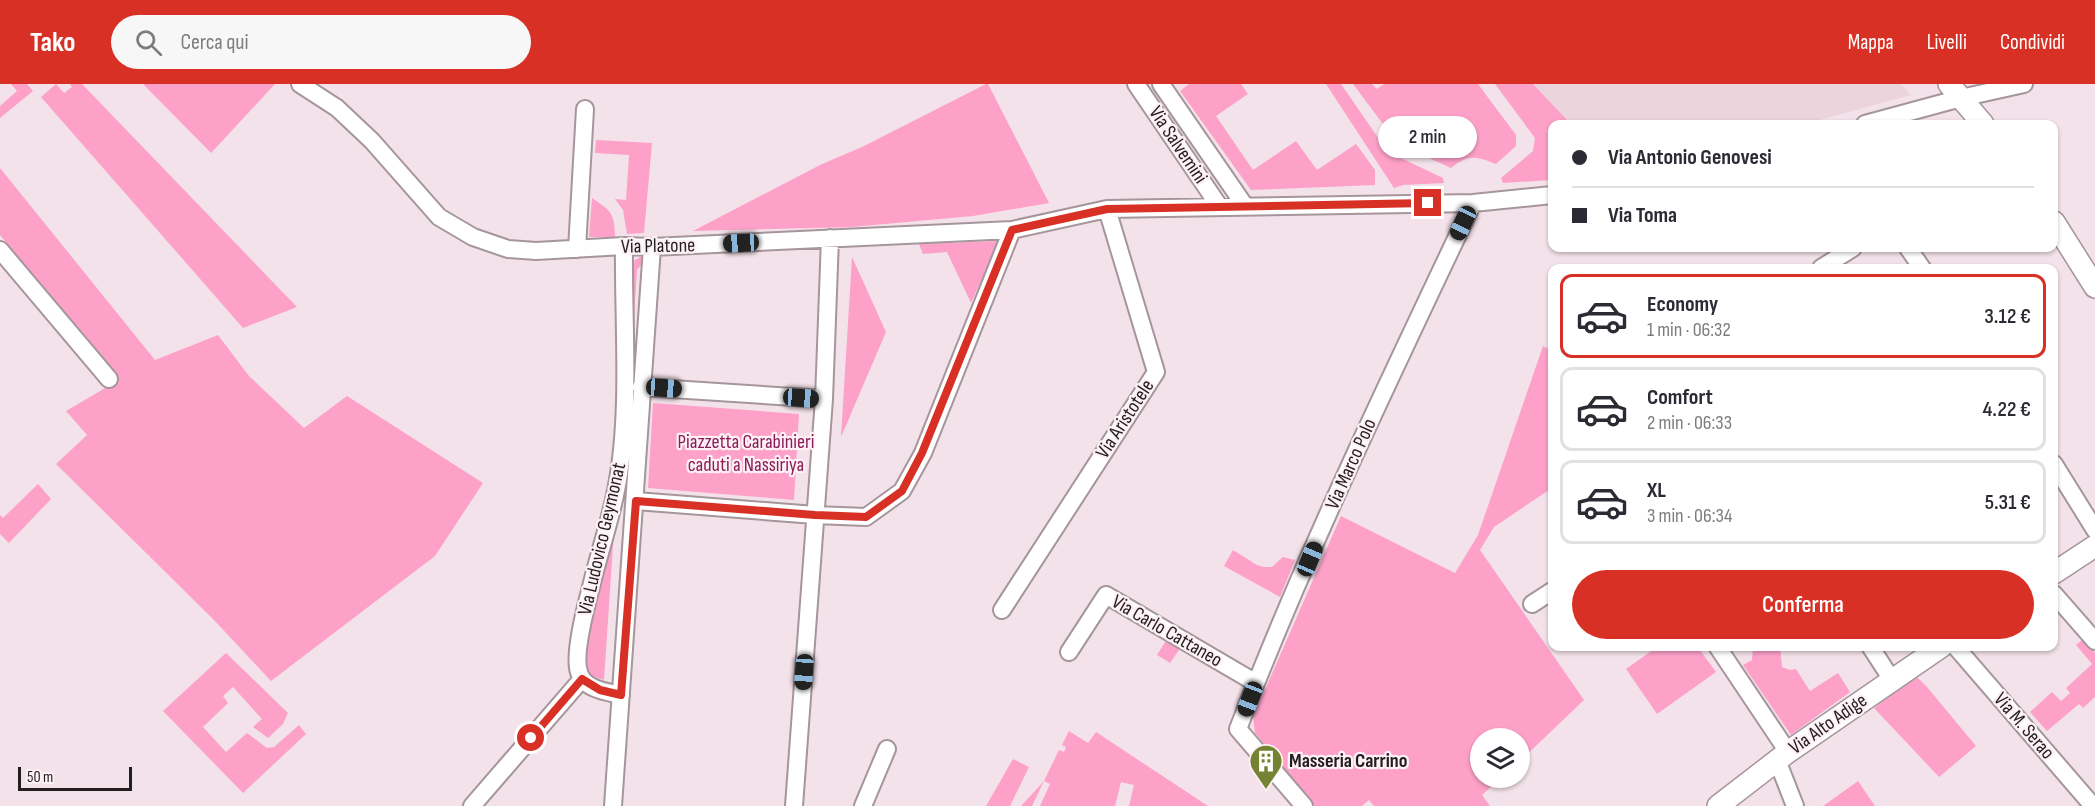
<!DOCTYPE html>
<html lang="it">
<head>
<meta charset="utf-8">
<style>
	:root { --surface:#fff; --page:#f7f7f7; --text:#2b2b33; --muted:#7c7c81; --line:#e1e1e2; --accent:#d93025 }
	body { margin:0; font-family:"Sofia Sans Condensed",sans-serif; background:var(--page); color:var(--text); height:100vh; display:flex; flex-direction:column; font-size:22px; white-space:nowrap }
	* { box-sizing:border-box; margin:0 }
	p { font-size:20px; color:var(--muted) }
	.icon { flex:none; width:33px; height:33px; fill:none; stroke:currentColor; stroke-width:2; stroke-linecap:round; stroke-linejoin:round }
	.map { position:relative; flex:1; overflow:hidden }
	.panel { position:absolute; left:1548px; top:180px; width:510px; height:387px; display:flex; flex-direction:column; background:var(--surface); border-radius:12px; box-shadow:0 2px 4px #0004 }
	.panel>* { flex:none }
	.hud { position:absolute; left:1548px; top:36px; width:510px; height:132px; border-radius:12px; box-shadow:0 2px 4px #0004; display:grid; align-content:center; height:132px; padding:0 24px; background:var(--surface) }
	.fabs { position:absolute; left:1470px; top:644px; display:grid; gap:12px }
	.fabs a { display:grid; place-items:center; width:60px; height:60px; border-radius:50%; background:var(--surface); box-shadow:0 2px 4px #0004; font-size:30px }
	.scale { position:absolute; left:18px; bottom:15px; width:114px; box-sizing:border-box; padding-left:6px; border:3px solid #221d1f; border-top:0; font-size:16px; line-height:21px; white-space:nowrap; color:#221d1f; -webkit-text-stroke:4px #fef1f6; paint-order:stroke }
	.end { position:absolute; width:27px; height:27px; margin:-14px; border:8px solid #d93025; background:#fff; box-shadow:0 0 0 3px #fff }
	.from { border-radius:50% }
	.bubble { position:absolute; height:42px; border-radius:21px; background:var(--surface); box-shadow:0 2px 4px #0004; font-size:20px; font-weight:600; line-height:42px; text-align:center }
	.car { position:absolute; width:18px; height:36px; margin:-18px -9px; border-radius:8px; box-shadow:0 0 4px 2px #0007; background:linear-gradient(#222 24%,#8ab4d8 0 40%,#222 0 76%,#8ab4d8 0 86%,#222 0) }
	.hud b { display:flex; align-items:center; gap:21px; height:57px; font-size:22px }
	.hud b+b { border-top:2px solid var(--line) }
	.hud i { width:15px; height:15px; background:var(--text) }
	ul { padding:10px 0 0; list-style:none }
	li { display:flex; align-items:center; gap:18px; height:84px; margin:0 12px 9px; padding:0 12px; border:3px solid var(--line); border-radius:12px }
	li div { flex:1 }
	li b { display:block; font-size:22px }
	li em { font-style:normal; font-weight:600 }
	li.on { border-color:var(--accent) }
	li>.icon { width:54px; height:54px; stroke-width:1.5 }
	.primary-button { display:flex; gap:12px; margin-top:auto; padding:12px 24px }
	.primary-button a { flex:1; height:69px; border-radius:36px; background:var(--accent); color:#fff; font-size:24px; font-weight:600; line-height:69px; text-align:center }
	header { display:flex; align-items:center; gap:36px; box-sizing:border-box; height:84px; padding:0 30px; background:var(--accent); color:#fff }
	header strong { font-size:28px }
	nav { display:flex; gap:33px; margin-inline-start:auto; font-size:21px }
	.search { width:420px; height:54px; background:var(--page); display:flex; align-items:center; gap:15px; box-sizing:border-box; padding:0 21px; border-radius:33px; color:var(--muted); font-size:22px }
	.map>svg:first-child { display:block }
</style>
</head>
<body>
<header>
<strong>Tako</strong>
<div class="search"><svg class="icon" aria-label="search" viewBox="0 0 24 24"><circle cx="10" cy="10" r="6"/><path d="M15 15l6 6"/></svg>Cerca qui</div>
<nav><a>Mappa</a><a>Livelli</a><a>Condividi</a></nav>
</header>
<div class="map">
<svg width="2095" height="722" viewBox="0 0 2095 722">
	<rect width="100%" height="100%" fill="#f3e2e9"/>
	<path fill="#ecd4dd" d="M 1533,0 L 1901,0 L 1911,11 L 1805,40 L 1571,40 Z"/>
	<path fill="#fda1c9" d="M 11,0 L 27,0 L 33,7 L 0,34 L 0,22 L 17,7 Z
		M 56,0 L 64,9 L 72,3 L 70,0 L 82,0 L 297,223 L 243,244 L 41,13 Z
		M 143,0 L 275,0 L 211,69 Z
		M 986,0 L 988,0 L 1049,119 L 973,132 L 852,143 L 693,147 L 820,81 L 862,63 Z
		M 1189,0 L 1241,0 L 1248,10 L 1216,32 L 1253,86 L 1296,57 L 1317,86 L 1356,60 L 1375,86 L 1375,101 L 1251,106 L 1180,7 Z
		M 1326,0 L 1341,0 L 1388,68 L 1443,94 L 1444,99 L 1403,101 L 1394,104 Z
		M 1353,0 L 1372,0 L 1377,5 L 1384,0 L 1478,0 L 1516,51 L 1516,62 L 1496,80 C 1476,72 1468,70 1451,84 L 1398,60 Z
		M 1495,0 L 1533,0 L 1571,40 L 1552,40 L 1552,96 L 1503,99 L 1501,94 L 1533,67 L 1535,54 Z
		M 596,56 L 652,59 L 644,149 L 627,150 L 623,126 L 615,115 L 626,116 L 629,71 L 595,69 Z
		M 0,84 L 155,276 L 218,251 L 249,292 L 304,344 L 347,312 L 483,399 L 435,472 L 271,597 L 214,536 L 56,380 L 87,351 L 66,327 L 119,296 L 0,151 Z
		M 592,114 C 610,126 615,129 615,153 L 589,153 Z
		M 999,157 L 971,219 L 947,168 L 923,170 L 919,160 Z
		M 642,172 L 641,181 L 637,186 L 628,322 L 631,183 L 635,176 Z
		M 852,173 L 886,248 L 841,353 Z
		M 1543,262 L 1552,267 L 1552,404 L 1494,443 L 1480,466 L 1584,616 L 1520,677 L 1520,654 L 1480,654 L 1480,693 L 1502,693 L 1482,711 L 1490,722 L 1374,722 L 1369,716 L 1362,722 L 1314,722 L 1255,649 L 1253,633 L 1341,432 L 1455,489 L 1478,451 Z
		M 653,319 L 799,330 L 794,416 L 648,404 Z
		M 38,400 L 51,415 L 9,459 L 0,450 L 0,431 L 3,434 Z
		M 614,446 L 604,596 L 588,591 L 583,571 L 589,531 Z
		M 1233,466 L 1257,481 L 1264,483 L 1272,483 L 1283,473 L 1295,476 L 1280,513 L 1224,482 Z
		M 1167,555 L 1181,563 L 1170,579 L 1157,571 Z
		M 2083,555 L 2095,569 L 2095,613 L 2083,624 L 2079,620 L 2047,647 L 2030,628 L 2052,608 L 2061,617 L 2070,609 L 2066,604 L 2092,580 L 2076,561 Z
		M 1697,562 L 1716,588 L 1657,630 L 1626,585 L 1657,563 Z
		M 1753,563 L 1780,563 L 1782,583 L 1790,586 L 1796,585 L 1810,607 L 1838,589 L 1850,608 L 1791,651 L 1743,581 L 1752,576 Z
		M 226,569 L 288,629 L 283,640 L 268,654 L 253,643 L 262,635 L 233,603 L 223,612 L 228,619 L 203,643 L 226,668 L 247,649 L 267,664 L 274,663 L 299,641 L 306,650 L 243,709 L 163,627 Z
		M 1916,592 L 1927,603 L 1976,662 L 1939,693 L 1874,624 Z
		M 1069,647 L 1088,659 L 1096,648 L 1208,722 L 1129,722 L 1134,701 L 1121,698 L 1115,722 L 1040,722 L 1050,700 L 1044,697 L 1032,722 L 1021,722 L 1044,697 L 1059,666 L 1064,668 L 1066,663 L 1062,661 Z
		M 1013,675 L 1029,683 L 1010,722 L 986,722 Z
		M 1858,697 L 1875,722 L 1823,722 Z"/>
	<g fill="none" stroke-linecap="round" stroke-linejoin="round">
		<defs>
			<path id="minor" d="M 300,0 L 337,24 L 372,57 L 439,133 L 473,153 L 508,165 L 536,167 L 624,162 L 652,163 L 1012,146 L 1107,125 L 1473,119 L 1552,111
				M 1136,0 L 1219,122
				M 1161,0 L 1245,122
				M 1865,40 L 1961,14 L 2024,0
				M 1908,164 L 1922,184
				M 577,165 L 585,25
				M 0,166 L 109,295
				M 1821,184 L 1853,164
				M 641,303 L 824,315
				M 2054,380 L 2095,446
				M 636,417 L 815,431 L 866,433 L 902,407 L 923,369 L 1012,146
				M 2054,510 L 2095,557
				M 1532,520 L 1552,507
				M 1002,526 L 1156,288 L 1107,125
				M 1717,562 L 1788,668
				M 1870,562 L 1892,596
				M 1955,562 L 2093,722
				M 1069,568 L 1106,511 L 1256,599
				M 621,611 C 607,608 583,605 579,588 C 573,571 586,522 591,503 C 599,469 611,435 617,401 C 631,327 623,238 624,162
				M 1777,676 L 1795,722
				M 472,722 L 582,595
				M 613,722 L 652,163
				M 794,722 L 824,315 L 830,154
				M 863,722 L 887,665
				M 1304,722 L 1238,645 C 1307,466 1391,292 1473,119"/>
			<path id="tertiary" d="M 1949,0 L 1983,40
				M 2054,138 L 2095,203
				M 2054,489 L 2095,462
				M 1718,722 L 1788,668 L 1942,562"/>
		</defs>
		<use href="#minor" stroke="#a5969b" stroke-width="20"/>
		<use href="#tertiary" stroke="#a5969b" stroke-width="24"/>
		<use href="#minor" stroke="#fff" stroke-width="16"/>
		<use href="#tertiary" stroke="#fff" stroke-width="21"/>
	</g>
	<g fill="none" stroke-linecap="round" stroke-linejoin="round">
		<path stroke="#d93025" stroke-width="8" d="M 531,654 L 582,595 L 600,606 L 621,611 L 636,417 L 815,431 L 866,433 L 902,407 L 922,369 L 1012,146 L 1107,125 L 1428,119"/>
	</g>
	<defs>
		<symbol id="building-pin" viewBox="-11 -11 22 30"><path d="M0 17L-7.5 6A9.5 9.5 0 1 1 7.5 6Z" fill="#738332" stroke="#fef1f6"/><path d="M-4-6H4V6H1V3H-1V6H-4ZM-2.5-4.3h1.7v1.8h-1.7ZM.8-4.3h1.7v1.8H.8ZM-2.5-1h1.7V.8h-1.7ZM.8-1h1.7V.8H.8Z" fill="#fff"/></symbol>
	</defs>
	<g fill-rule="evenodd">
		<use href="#building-pin" x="1247" y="658" width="38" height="52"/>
	</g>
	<g text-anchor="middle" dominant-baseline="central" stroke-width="4.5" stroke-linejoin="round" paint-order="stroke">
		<g font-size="20" fill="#221d1f" stroke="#fef1f6">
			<text transform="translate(1178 61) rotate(56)">Via Salvemini</text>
			<text transform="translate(658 162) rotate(-1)">Via Platone</text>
			<text transform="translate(1125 335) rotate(-57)">Via Aristotele</text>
			<text transform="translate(1351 380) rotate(-66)">Via Marco Polo</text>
			<text transform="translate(602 455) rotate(-77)">Via Ludovico Geymonat</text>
			<text transform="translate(1167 547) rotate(30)">Via Carlo Cattaneo</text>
			<text transform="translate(1828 640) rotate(-35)">Via Alto Adige</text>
			<text transform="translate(2024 642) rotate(49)">Via M. Serao</text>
		</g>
		<g font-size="20" fill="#8b1b59" stroke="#fef1f6">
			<text x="746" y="358">Piazzetta Carabinieri<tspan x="746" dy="23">caduti a Nassiriya</tspan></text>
		</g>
		<g font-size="20" font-weight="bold" fill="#221d1f" stroke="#fef1f6" text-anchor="start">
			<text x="1289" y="677">Masseria Carrino</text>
		</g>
	</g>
</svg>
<div class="fabs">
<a><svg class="icon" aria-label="layers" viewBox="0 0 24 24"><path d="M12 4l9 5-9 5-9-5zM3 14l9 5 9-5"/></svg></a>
</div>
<div class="scale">50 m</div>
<i class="end from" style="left:531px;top:654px"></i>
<i class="end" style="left:1428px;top:119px"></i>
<div class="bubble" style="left:1378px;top:32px;width:99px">2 min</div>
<i class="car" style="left:1463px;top:139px;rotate:205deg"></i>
<i class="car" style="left:741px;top:159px;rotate:267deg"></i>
<i class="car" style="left:664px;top:304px;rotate:94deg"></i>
<i class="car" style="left:801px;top:314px;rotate:94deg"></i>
<i class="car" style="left:1310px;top:475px;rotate:23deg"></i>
<i class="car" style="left:804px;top:588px;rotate:184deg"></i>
<i class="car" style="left:1250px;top:615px;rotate:201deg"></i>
<div class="hud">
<b><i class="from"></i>Via Antonio Genovesi</b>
<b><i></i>Via Toma</b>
</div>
<section class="panel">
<ul>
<li class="on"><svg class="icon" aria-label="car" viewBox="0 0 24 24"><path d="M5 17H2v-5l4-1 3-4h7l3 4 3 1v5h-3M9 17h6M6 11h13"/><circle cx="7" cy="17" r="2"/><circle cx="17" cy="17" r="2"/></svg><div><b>Economy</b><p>1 min · 06:32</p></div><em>3.12 €</em></li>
<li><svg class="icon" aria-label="car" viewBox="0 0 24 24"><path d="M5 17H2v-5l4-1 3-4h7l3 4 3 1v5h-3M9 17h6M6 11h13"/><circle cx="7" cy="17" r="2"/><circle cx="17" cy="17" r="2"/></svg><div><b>Comfort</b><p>2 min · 06:33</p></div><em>4.22 €</em></li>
<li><svg class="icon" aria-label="car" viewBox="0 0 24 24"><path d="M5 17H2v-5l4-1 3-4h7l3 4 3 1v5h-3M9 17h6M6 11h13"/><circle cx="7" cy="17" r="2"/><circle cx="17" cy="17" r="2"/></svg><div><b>XL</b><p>3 min · 06:34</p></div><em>5.31 €</em></li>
</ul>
<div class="primary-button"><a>Conferma</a></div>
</section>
</div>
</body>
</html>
